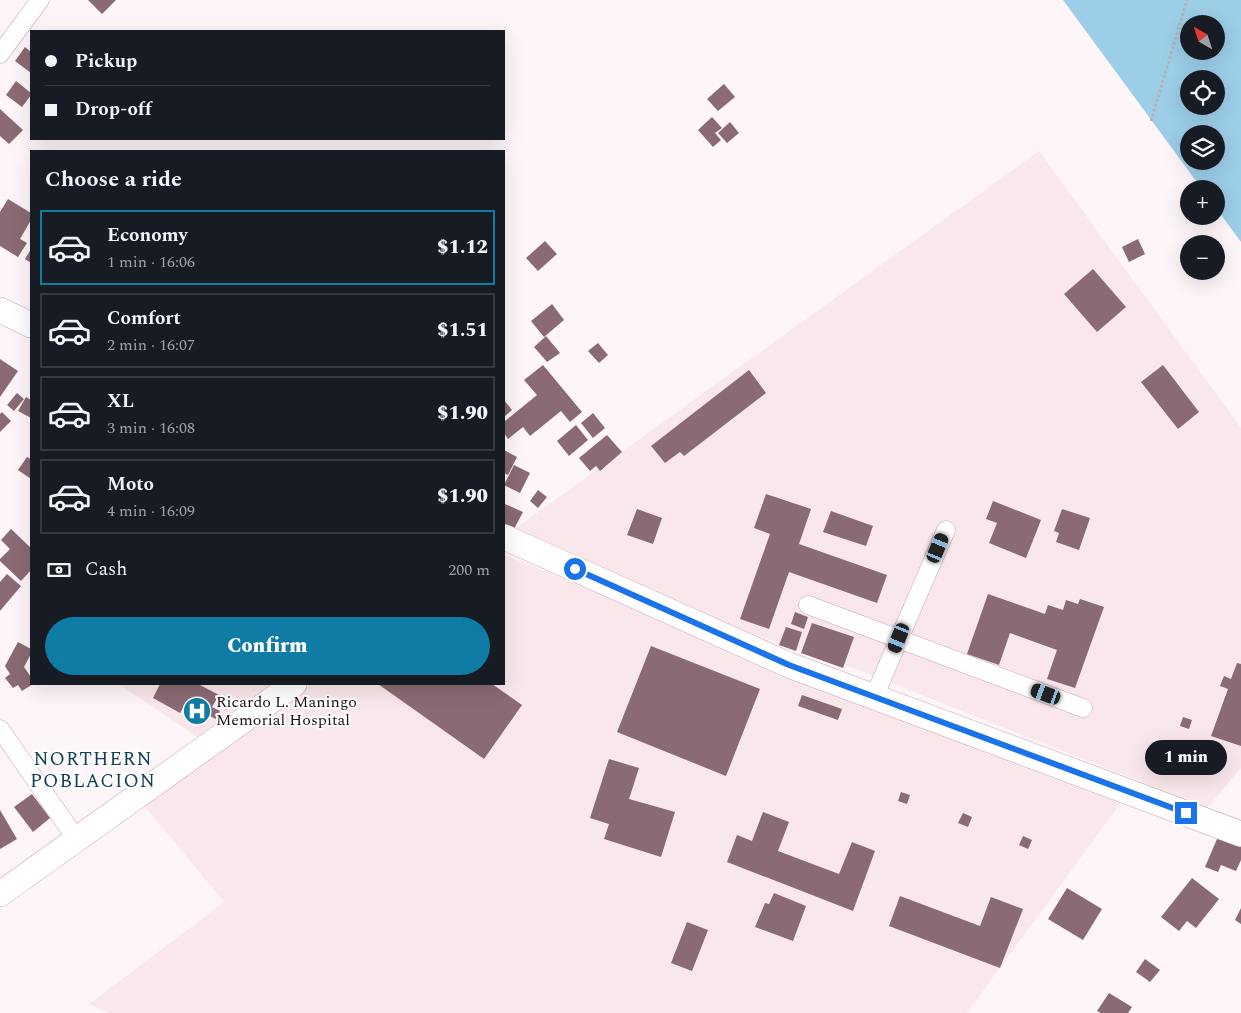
<!DOCTYPE html>
<html lang="en">
<head>
<meta charset="utf-8">
<style>
	:root { --surface:#171b24; --page:#20242c; --text:#f1f3f6; --muted:#9ea1a6; --line:#363941; --accent:#0e7ca5 }
	body { margin:0; font-family:Spectral,serif; background:var(--page); color:var(--text); height:100vh; display:flex; flex-direction:column; font-size:19px; white-space:nowrap }
	* { box-sizing:border-box; margin:0 }
	p { font-size:16px; color:var(--muted) }
	.icon { flex:none; width:28px; height:28px; fill:none; stroke:currentColor; stroke-width:2; stroke-linecap:round; stroke-linejoin:round }
	.map { position:relative; flex:1; overflow:hidden }
	.drawer { position:absolute; left:30px; top:150px; width:475px; height:535px; display:flex; flex-direction:column; background:var(--surface); border-radius:0px; box-shadow:0 5px 20px #0002 }
	.drawer>* { flex:none }
	.top-card { position:absolute; left:30px; top:30px; width:475px; height:110px; border-radius:0px; box-shadow:0 5px 20px #0002; display:grid; align-content:center; height:110px; padding:0 15px; background:var(--surface) }
	.needle { width:32px; rotate:321deg }
	.controls { position:absolute; left:1180px; top:15px; display:grid; gap:10px }
	.controls a { display:grid; place-items:center; width:45px; height:45px; border-radius:50%; background:var(--surface); box-shadow:0 5px 20px #0002; font-size:25px }
	.end { position:absolute; width:22px; height:22px; margin:-11px; border:6px solid #1a73e8; background:#fff; box-shadow:0 0 0 2px #fff }
	.from { border-radius:50% }
	.bubble { position:absolute; height:35px; border-radius:18px; background:var(--surface); box-shadow:0 5px 20px #0002; font-size:16px; font-weight:800; line-height:35px; text-align:center }
	.car { position:absolute; width:15px; height:30px; margin:-15px -8px; border-radius:6px; box-shadow:0 0 4px 1px #0007; background:linear-gradient(#222 24%,#8ab4d8 0 40%,#222 0 76%,#8ab4d8 0 86%,#222 0) }
	.top-card b { display:flex; align-items:center; gap:18px; height:48px; font-size:19px }
	.top-card b+b { border-top:1px solid var(--line) }
	.top-card i { width:12px; height:12px; background:var(--text) }
	ul { padding:0; list-style:none }
	li { display:flex; align-items:center; gap:15px; height:75px; margin:0 10px 8px; padding:0 5px; border:2px solid var(--line); border-radius:0px }
	li div { flex:1 }
	li b { display:block; font-size:19px }
	li em { font-style:normal; font-weight:800 }
	li.active { border-color:var(--accent) }
	li>.icon { width:45px; height:45px; stroke-width:1.5 }
	h2 { padding:0 15px; font-size:22px; line-height:60px }
	.pay { display:flex; align-items:center; gap:12px; height:55px; padding:0 15px; font-size:19px }
	.pay p { margin-inline-start:auto }
	.cta { display:flex; gap:10px; margin-top:auto; padding:10px 15px }
	.cta a { flex:1; height:58px; border-radius:30px; background:var(--accent); color:#fff; font-size:20px; font-weight:800; line-height:58px; text-align:center }
	.map>svg:first-child { display:block }
</style>
</head>
<body>
<div class="map">
<svg width="1241" height="1013" viewBox="0 0 1241 1013">
	<rect width="100%" height="100%" fill="#fdf5f7"/>
	<path fill="#fae7ec" d="M 1039,151 L 1241,428 L 1241,768 L 1207,808 L 856,669 L 738,629 L 516,528 Z
		M 504,555 L 1122,801 L 967,1013 L 109,1013 L 89,1004 L 224,902 L 141,802 L 311,684 L 504,684 Z
		M 119,684 L 270,684 L 199,738 Z"/>
	<path fill="#9ccee8" fill-rule="evenodd" d="M 1063,0 L 1241,0 L 1241,242 L 1216,208 L 1216,189 L 1202,189 ZM 1189,24 L 1216,24 L 1216,51 L 1189,51 ZM 1189,79 L 1216,79 L 1216,106 L 1189,106 ZM 1189,134 L 1216,134 L 1216,161 L 1189,161 Z"/>
	<path fill="#8a6a74" d="M 88,0 L 116,0 L 102,14 Z
		M 25,47 L 31,52 L 31,73 L 15,61 Z
		M 16,81 L 31,93 L 31,95 L 22,107 L 6,95 Z
		M 724,84 L 735,97 L 718,111 L 707,99 Z
		M 0,109 L 23,130 L 9,144 L 0,136 Z
		M 712,117 L 722,128 L 715,133 L 721,140 L 713,147 L 698,130 Z
		M 730,122 L 739,133 L 727,143 L 718,133 Z
		M 8,199 L 31,213 L 31,220 L 20,239 L 27,243 L 18,257 L 0,246 L 0,212 Z
		M 1138,239 L 1145,254 L 1129,262 L 1122,247 Z
		M 545,241 L 557,254 L 538,271 L 526,258 Z
		M 31,249 L 31,263 L 25,259 Z
		M 1093,269 L 1126,307 L 1097,332 L 1064,294 Z
		M 552,304 L 564,320 L 544,337 L 531,321 Z
		M 546,336 L 560,353 L 547,362 L 534,347 Z
		M 598,343 L 608,355 L 599,363 L 588,351 Z
		M 0,359 L 18,371 L 0,397 Z
		M 543,365 L 582,412 L 570,422 L 561,411 L 530,436 L 523,427 L 508,439 L 504,433 L 504,422 L 537,395 L 524,380 Z
		M 1163,365 L 1199,412 L 1178,429 L 1141,382 Z
		M 749,370 L 766,393 L 684,456 L 680,452 L 665,463 L 651,446 Z
		M 17,393 L 24,399 L 14,411 L 7,405 Z
		M 26,397 L 31,400 L 31,418 L 18,411 Z
		M 504,400 L 512,410 L 504,417 Z
		M 2,412 L 11,421 L 0,432 L 0,414 Z
		M 593,413 L 605,428 L 593,438 L 581,423 Z
		M 576,425 L 588,440 L 569,456 L 557,441 Z
		M 607,435 L 622,452 L 600,471 L 596,466 L 590,471 L 579,458 Z
		M 504,450 L 517,457 L 508,475 L 504,473 Z
		M 27,457 L 31,459 L 31,479 L 18,470 Z
		M 514,465 L 530,473 L 520,493 L 504,485 Z
		M 538,490 L 547,497 L 538,508 L 530,501 Z
		M 766,494 L 811,509 L 799,544 L 887,575 L 877,603 L 789,572 L 769,629 L 740,619 L 770,534 L 754,528 Z
		M 993,501 L 1041,520 L 1026,558 L 989,543 L 997,523 L 986,519 Z
		M 505,504 L 523,512 L 514,529 L 504,524 L 504,506 Z
		M 637,509 L 662,518 L 653,544 L 627,535 Z
		M 1062,509 L 1090,518 L 1079,550 L 1056,542 L 1059,533 L 1054,531 Z
		M 831,511 L 873,526 L 866,546 L 823,532 Z
		M 11,529 L 31,548 L 31,570 L 21,581 L 0,561 L 0,559 L 10,549 L 1,540 Z
		M 7,574 L 21,586 L 0,611 L 0,582 Z
		M 988,594 L 1045,614 L 1048,605 L 1063,610 L 1066,600 L 1078,604 L 1080,599 L 1104,607 L 1075,688 L 1047,679 L 1057,650 L 1010,633 L 999,665 L 967,654 Z
		M 795,612 L 808,617 L 804,629 L 791,624 Z
		M 812,623 L 854,637 L 843,668 L 801,653 Z
		M 786,627 L 802,632 L 796,651 L 779,645 Z
		M 18,642 L 31,649 L 31,654 L 24,667 L 31,677 L 31,684 L 33,684 L 22,691 L 18,685 L 13,688 L 5,678 L 10,674 L 5,666 Z
		M 651,646 L 760,689 L 726,776 L 617,732 Z
		M 1237,663 L 1241,664 L 1241,746 L 1211,736 L 1228,689 L 1220,686 L 1224,676 L 1231,679 Z
		M 160,684 L 198,684 L 219,695 L 212,707 L 220,711 L 216,719 L 208,715 L 206,718 L 184,706 L 180,713 L 153,698 Z
		M 378,684 L 492,684 L 522,705 L 484,759 Z
		M 802,695 L 842,709 L 838,720 L 798,706 Z
		M 1183,717 L 1192,720 L 1189,729 L 1180,726 Z
		M 609,759 L 639,768 L 629,799 L 675,812 L 661,857 L 604,839 L 609,824 L 590,818 Z
		M 901,792 L 910,795 L 907,804 L 898,801 Z
		M 32,794 L 50,818 L 33,832 L 14,807 Z
		M 0,810 L 17,839 L 0,849 Z
		M 763,812 L 789,822 L 778,851 L 839,874 L 852,842 L 875,851 L 853,911 L 727,862 L 737,835 L 752,841 Z
		M 963,813 L 972,817 L 968,827 L 958,823 Z
		M 1220,832 L 1241,841 L 1241,860 L 1236,871 L 1221,865 L 1218,872 L 1205,867 Z
		M 1023,836 L 1032,840 L 1028,849 L 1019,845 Z
		M 1192,878 L 1219,899 L 1196,928 L 1187,921 L 1179,931 L 1161,917 Z
		M 1067,888 L 1102,909 L 1083,940 L 1048,919 Z
		M 774,893 L 806,906 L 793,941 L 755,927 L 765,903 L 769,904 Z
		M 900,896 L 980,926 L 991,897 L 1023,909 L 1000,968 L 889,926 Z
		M 1241,908 L 1241,924 L 1235,920 Z
		M 687,922 L 708,930 L 692,971 L 671,963 Z
		M 1145,959 L 1160,970 L 1150,982 L 1136,972 Z
		M 1109,993 L 1132,1007 L 1128,1013 L 1101,1013 L 1097,1011 Z"/>
	<g fill="none" stroke-linecap="round" stroke-linejoin="round">
		<defs>
			<path id="street" d="M 0,54 L 40,0
				M 808,605 L 899,639 L 946,530
				M 874,697 L 899,639 L 1083,708
				M 0,729 L 77,840"/>
			<path id="secondary" d="M 0,310 L 31,325
				M 504,537 L 789,665 L 1241,834
				M 0,894 L 294,684"/>
		</defs>
		<use href="#street" stroke="#c8a5af" stroke-width="19"/>
		<use href="#secondary" stroke="#c8a5af" stroke-width="26"/>
		<path stroke="#b9b0b2" stroke-width="3" stroke-dasharray="2.5 2.5" stroke-linecap="butt" d="M 1151,121 L 1187,0"/>
		<use href="#street" stroke="#fff" stroke-width="18"/>
		<use href="#secondary" stroke="#fff" stroke-width="25"/>
	</g>
	<g fill="none" stroke-linecap="round" stroke-linejoin="round">
		<path stroke="#1a73e8" stroke-width="6" d="M 575,569 L 789,665 L 1186,813"/>
	</g>
	<defs>
		<symbol id="hospital-disc" viewBox="-11 -11 22 22"><circle r="9.5" fill="#0e7ca5" stroke="#fff"/><path d="M-5-5h3v3.5h4V-5h3V5h-3V1.5h-4V5h-3Z" fill="#fff"/></symbol>
	</defs>
	<g fill-rule="evenodd">
		<use href="#hospital-disc" x="181" y="695" width="32" height="32"/>
	</g>
	<g text-anchor="middle" dominant-baseline="central" stroke-width="4" stroke-linejoin="round" paint-order="stroke">
		<g font-size="16" fill="#1f1317" stroke="#fff" text-anchor="start">
			<text x="216" y="702">Ricardo L. Maningo<tspan x="216" dy="18">Memorial Hospital</tspan></text>
		</g>
		<g font-size="19" letter-spacing="1" fill="#124054" stroke="#fff">
			<text x="93" y="759">NORTHERN<tspan x="93" dy="22">POBLACION</tspan></text>
		</g>
	</g>
</svg>
<div class="controls">
<a><svg class="needle" viewBox="-14 -14 28 28"><path d="M0-13l5 13h-10z" fill="#e53935"/><path d="M0 13l5-13h-10z" fill="#9ea1a6"/></svg></a>
<a><svg class="icon" aria-label="locate" viewBox="0 0 24 24"><circle cx="12" cy="12" r="6"/><path d="M12 2v4M12 18v4M2 12h4M18 12h4"/></svg></a>
<a><svg class="icon" aria-label="layers" viewBox="0 0 24 24"><path d="M12 4l9 5-9 5-9-5zM3 14l9 5 9-5"/></svg></a>
<a>+</a>
<a>−</a>
</div>
<i class="end from" style="left:575px;top:569px"></i>
<i class="end" style="left:1186px;top:813px"></i>
<div class="bubble" style="left:1145px;top:740px;width:82px">1 min</div>
<i class="car" style="left:938px;top:548px;rotate:23deg"></i>
<i class="car" style="left:899px;top:638px;rotate:202deg"></i>
<i class="car" style="left:1046px;top:694px;rotate:290deg"></i>
<div class="top-card">
<b><i class="from"></i>Pickup</b>
<b><i></i>Drop-off</b>
</div>
<section class="drawer">
<h2>Choose a ride</h2>
<ul>
<li class="active"><svg class="icon" aria-label="car" viewBox="0 0 24 24"><path d="M5 17H2v-5l4-1 3-4h7l3 4 3 1v5h-3M9 17h6M6 11h13"/><circle cx="7" cy="17" r="2"/><circle cx="17" cy="17" r="2"/></svg><div><b>Economy</b><p>1 min · 16:06</p></div><em>$1.12</em></li>
<li><svg class="icon" aria-label="car" viewBox="0 0 24 24"><path d="M5 17H2v-5l4-1 3-4h7l3 4 3 1v5h-3M9 17h6M6 11h13"/><circle cx="7" cy="17" r="2"/><circle cx="17" cy="17" r="2"/></svg><div><b>Comfort</b><p>2 min · 16:07</p></div><em>$1.51</em></li>
<li><svg class="icon" aria-label="car" viewBox="0 0 24 24"><path d="M5 17H2v-5l4-1 3-4h7l3 4 3 1v5h-3M9 17h6M6 11h13"/><circle cx="7" cy="17" r="2"/><circle cx="17" cy="17" r="2"/></svg><div><b>XL</b><p>3 min · 16:08</p></div><em>$1.90</em></li>
<li><svg class="icon" aria-label="car" viewBox="0 0 24 24"><path d="M5 17H2v-5l4-1 3-4h7l3 4 3 1v5h-3M9 17h6M6 11h13"/><circle cx="7" cy="17" r="2"/><circle cx="17" cy="17" r="2"/></svg><div><b>Moto</b><p>4 min · 16:09</p></div><em>$1.90</em></li>
</ul>
<div class="pay"><svg class="icon" aria-label="cash" viewBox="0 0 24 24"><path d="M3 7h18v10H3z"/><circle cx="12" cy="12" r="2"/></svg>Cash<p>200 m</p></div>
<div class="cta"><a>Confirm</a></div>
</section>
</div>
</body>
</html>
